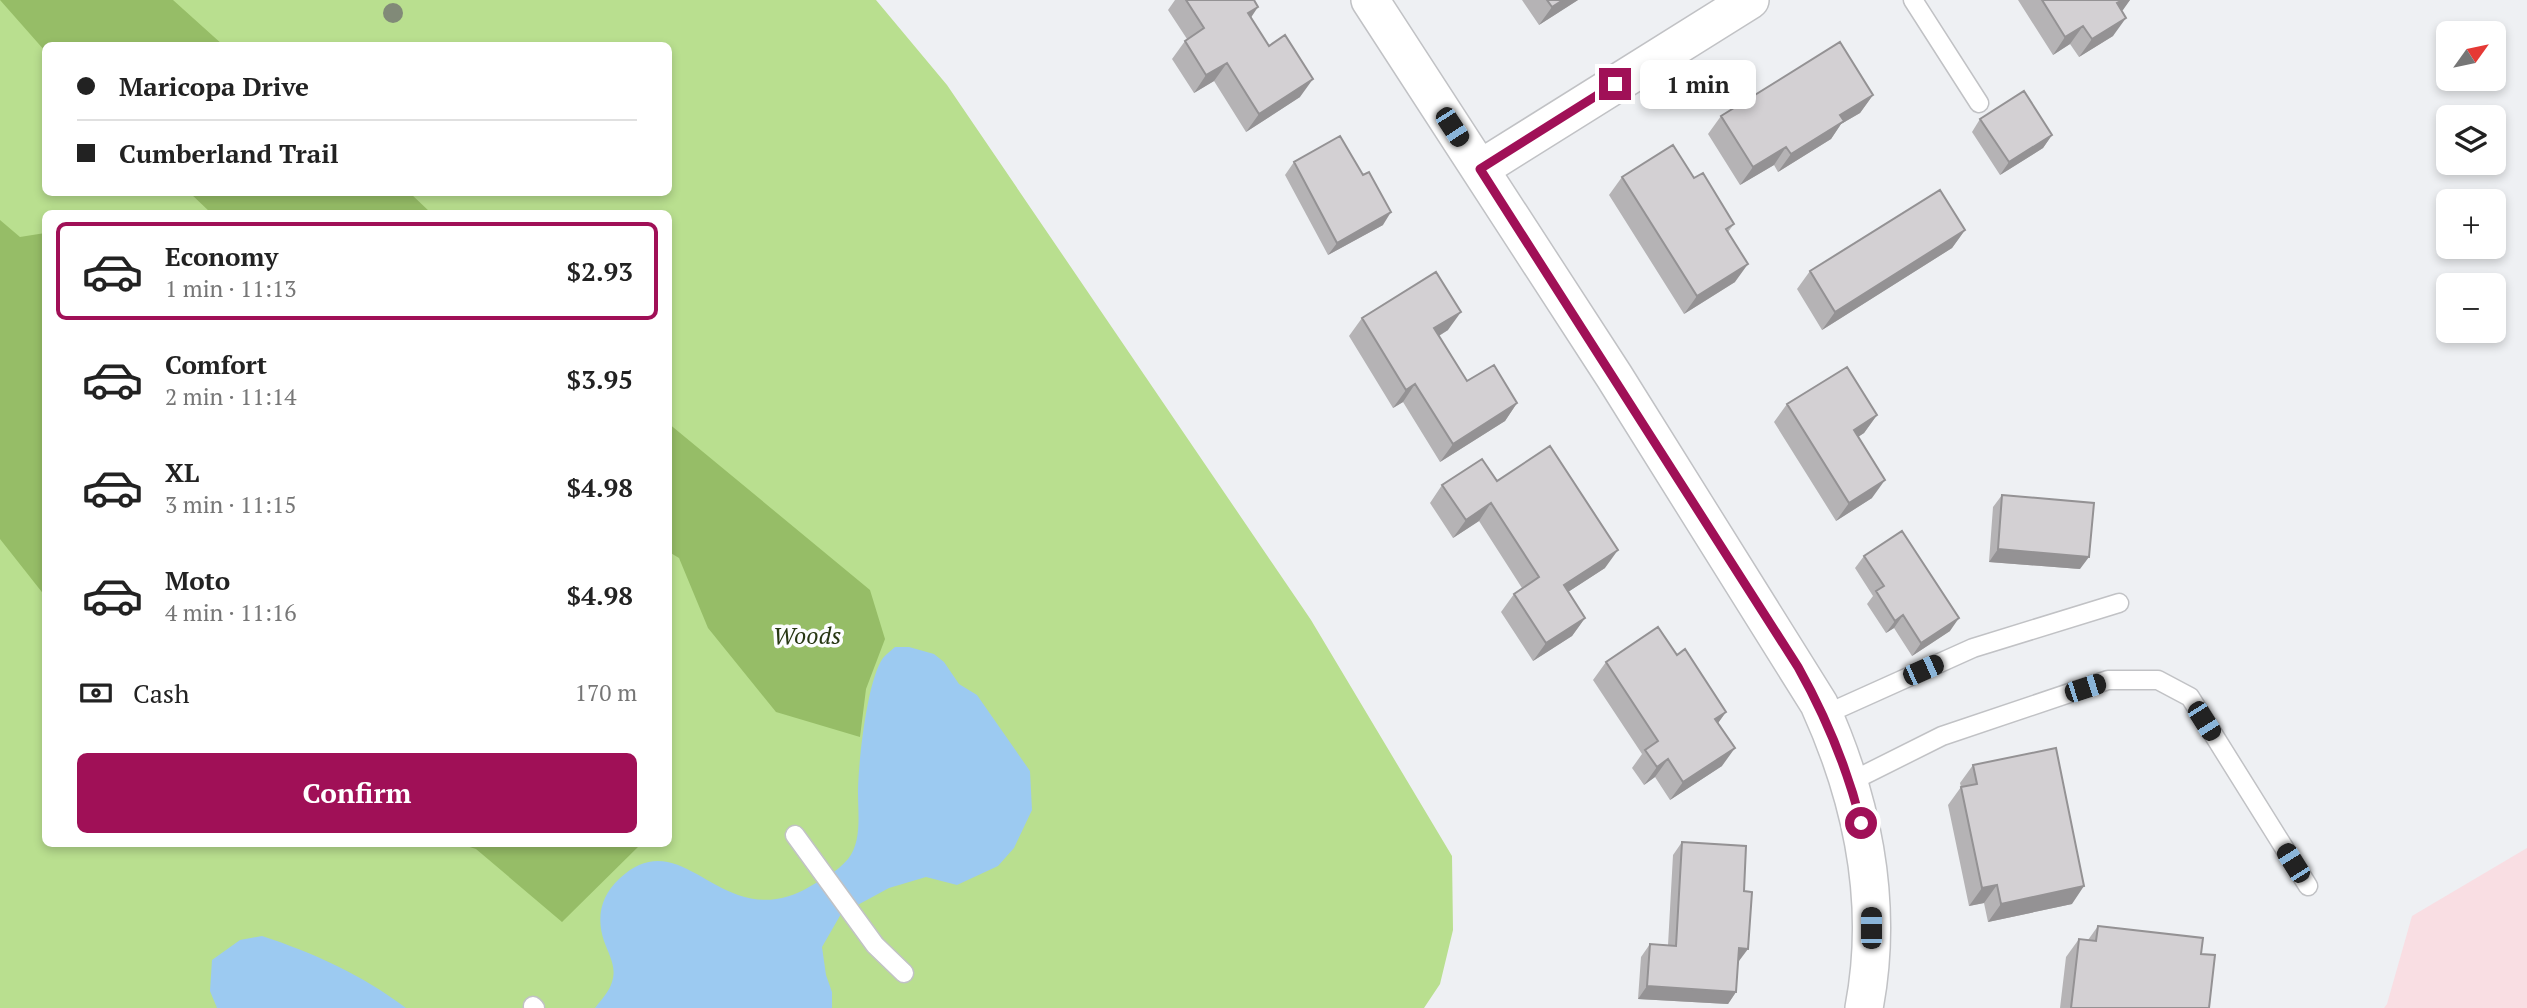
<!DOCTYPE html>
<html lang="en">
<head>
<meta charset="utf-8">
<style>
	:root { --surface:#fff; --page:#f2f2f2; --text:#222; --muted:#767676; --line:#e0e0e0; --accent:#a01057 }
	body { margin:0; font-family:"PT Serif",serif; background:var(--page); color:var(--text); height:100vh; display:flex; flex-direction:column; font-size:26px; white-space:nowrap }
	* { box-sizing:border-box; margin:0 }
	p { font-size:23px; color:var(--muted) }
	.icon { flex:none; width:38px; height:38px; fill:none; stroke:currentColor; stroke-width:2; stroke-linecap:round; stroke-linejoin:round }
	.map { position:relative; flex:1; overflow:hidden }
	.panel { position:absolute; left:42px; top:210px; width:630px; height:637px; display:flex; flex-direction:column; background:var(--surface); border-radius:10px; box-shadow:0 4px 10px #0003 }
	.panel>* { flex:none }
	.banner { position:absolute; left:42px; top:42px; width:630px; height:154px; border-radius:10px; box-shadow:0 4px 10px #0003; display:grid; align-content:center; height:154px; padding:0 35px; background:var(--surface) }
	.needle { width:46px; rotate:57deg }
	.controls { position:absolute; left:2436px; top:21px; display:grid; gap:14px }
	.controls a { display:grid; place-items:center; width:70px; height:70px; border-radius:10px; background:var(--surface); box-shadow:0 4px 10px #0003; font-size:35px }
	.end { position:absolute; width:32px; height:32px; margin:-16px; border:9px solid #a01057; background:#fff; box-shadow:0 0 0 4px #fff }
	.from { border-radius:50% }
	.bubble { position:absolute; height:49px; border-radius:10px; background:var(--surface); box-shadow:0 4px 10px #0003; font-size:23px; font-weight:700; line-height:49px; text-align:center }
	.car { position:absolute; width:21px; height:42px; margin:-21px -10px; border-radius:9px; box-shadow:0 0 5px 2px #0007; background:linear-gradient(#222 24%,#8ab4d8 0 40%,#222 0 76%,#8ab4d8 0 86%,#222 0) }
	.banner b { display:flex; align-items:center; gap:24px; height:66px; font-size:26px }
	.banner b+b { border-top:2px solid var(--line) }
	.banner i { width:18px; height:18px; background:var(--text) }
	ul { padding:12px 0 0; list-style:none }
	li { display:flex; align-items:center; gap:21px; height:98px; margin:0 14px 10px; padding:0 21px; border:4px solid transparent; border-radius:10px }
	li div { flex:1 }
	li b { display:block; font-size:26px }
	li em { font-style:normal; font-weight:700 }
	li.on { border-color:var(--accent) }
	li>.icon { width:63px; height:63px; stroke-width:1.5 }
	.pay { display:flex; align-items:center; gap:18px; height:77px; padding:0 35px; font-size:26px }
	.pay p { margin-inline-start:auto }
	.button { display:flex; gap:14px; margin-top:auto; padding:14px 35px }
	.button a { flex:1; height:80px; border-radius:10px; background:var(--accent); color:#fff; font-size:28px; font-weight:700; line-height:80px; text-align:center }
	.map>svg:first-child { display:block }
</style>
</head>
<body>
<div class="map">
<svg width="2527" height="1008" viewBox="0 0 2527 1008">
	<rect width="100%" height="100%" fill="#eef0f3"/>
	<path fill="#f9dee3" d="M 2527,848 L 2527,1008 L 2384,1008 L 2387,1004 L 2412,916 Z"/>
	<path fill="#b9df8f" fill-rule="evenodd" d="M 0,0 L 876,0 L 947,85 L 1311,620 L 1452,856 L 1453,930 L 1440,984 L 1424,1008 L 0,1008 ZM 46,46 L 668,46 L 668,192 L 46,192 ZM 46,214 L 668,214 L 668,844 L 46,844 Z"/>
	<path fill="#96bd67" d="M 0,0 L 173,0 L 223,45 L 46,46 L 45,51 Z
		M 190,193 L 410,193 L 431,213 L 211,213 Z
		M 0,220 L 20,237 L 45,233 L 45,596 L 0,539 Z
		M 668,423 L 870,590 L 885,639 L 866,689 L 860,737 L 776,712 L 708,628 L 679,558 L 669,552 Z
		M 460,844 L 641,844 L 562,922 L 476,849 Z"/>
	<path fill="#9ccaf1" d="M 895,647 L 909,647 L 934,654 L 944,662 L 959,684 L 977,695 L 1030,771 L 1032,810 L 1014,848 L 998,866 L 957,885 L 926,877 L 889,888 L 841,914 L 822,947 L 826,975 L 832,992 L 832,1008 L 595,1008 C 601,1000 609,992 612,982 C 617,967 609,955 604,941 C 596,917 601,896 619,879 C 664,837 695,880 738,895 C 763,904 787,900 809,887 C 823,879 837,872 848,859 C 862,842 858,814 858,793 C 858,764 867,680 883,658 C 886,654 891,651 895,647 Z
		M 262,936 C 314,953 362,975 406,1008 L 217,1008 L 210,991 L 212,960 L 240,940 Z"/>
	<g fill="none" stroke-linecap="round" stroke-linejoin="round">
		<defs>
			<path id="lane" d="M 1913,0 L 1979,103
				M 1824,715 L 1973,648 L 2119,603
				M 1850,782 L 1942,736 L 2108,680 L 2158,680 L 2190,697 L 2308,886
				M 795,835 L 875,945 L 904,973
				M 533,1006 L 535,1008"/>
			<path id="street" d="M 1370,0 L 1614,376 L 1819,704 C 1862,799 1884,903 1864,1008
				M 1480,169 L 1750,0"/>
		</defs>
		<use href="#lane" stroke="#c1c2c5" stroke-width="21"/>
		<use href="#street" stroke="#c1c2c5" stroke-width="40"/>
		<use href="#lane" stroke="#fff" stroke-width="18"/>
		<use href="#street" stroke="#fff" stroke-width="37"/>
	</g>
	<circle fill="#818a78" cx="393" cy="13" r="10"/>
	<path fill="#b5b3b5" d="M 1175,0 L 1254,0 L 1251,17 L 1300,97 L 1246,132 L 1214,81 L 1194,93 L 1172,59 L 1185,41 L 1187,39 L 1168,10 Z
		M 1522,0 L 1578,0 L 1539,25 Z
		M 2018,0 L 2130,0 L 2121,11 L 2113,36 L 2079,57 L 2070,44 L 2053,55 Z
		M 1873,95 L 1860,113 L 1841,124 L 1831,139 L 1778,172 L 1774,165 L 1740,185 L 1708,134 L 1721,116 Z
		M 1980,119 L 2052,135 L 2043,148 L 2000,175 L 1972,132 Z
		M 1294,162 L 1383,225 L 1328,255 L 1285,175 Z
		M 1622,177 L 1694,178 L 1734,224 L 1728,232 L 1735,282 L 1684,314 L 1609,195 Z
		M 1965,230 L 1952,248 L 1822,330 L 1797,289 L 1810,271 Z
		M 1362,318 L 1448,330 L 1439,336 L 1467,381 L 1517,403 L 1505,421 L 1440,462 L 1403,402 L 1393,408 L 1349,336 Z
		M 1787,404 L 1877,415 L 1864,433 L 1858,437 L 1872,498 L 1836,521 L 1774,422 Z
		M 1497,481 L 1605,568 L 1568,592 L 1585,618 L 1572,636 L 1533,661 L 1501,612 L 1514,594 L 1522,588 L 1479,521 L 1453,538 L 1430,503 L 1442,485 Z
		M 2002,495 L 2080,569 L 1989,562 L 1993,507 Z
		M 1864,556 L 1950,631 L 1912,656 L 1894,628 L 1886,633 L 1867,604 L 1873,596 L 1855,568 Z
		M 1677,655 L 1726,712 L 1718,723 L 1722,766 L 1670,800 L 1655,777 L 1644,785 L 1632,768 L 1642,754 L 1593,680 L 1606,662 Z
		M 1973,765 L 2072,904 L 1988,922 L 1984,903 L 1969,906 L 1948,805 L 1961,787 L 1960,783 Z
		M 1682,842 L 1739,961 L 1738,961 L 1736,992 L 1728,1004 L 1638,999 L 1641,957 L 1650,944 L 1668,945 L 1673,855 Z
		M 2098,926 L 2201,954 L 2209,1008 L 2060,1008 L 2066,957 L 2079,939 L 2088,940 Z"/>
	<path fill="#949294" d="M 1563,0 L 1578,0 L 1539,25 L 1552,7 Z
		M 2123,0 L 2130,0 L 2123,10 L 2105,22 L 2117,3 Z
		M 1258,7 L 1246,25 L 1248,13 Z
		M 2126,18 L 2113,36 L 2079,57 L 2092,39 Z
		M 2083,26 L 2070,44 L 2053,55 L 2065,37 Z
		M 1227,63 L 1214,81 L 1194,93 L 1206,75 Z
		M 1313,79 L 1300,97 L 1246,132 L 1259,114 Z
		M 1873,95 L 1860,113 L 1841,124 L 1831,139 L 1778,172 L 1791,154 L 1840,115 Z
		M 2052,135 L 2043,148 L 2000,175 L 2009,162 Z
		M 1786,147 L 1774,165 L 1740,185 L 1753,167 Z
		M 1391,212 L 1383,225 L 1328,255 L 1337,243 Z
		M 1965,230 L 1952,248 L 1822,330 L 1835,312 Z
		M 1748,264 L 1735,282 L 1684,314 L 1697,296 Z
		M 1461,312 L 1448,330 L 1422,346 L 1434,328 Z
		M 1415,384 L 1403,402 L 1393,408 L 1406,390 Z
		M 1517,403 L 1505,421 L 1440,462 L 1453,444 Z
		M 1877,415 L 1864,433 L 1841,448 L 1854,430 Z
		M 1885,480 L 1872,498 L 1836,521 L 1849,503 Z
		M 1491,503 L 1479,521 L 1453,538 L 1466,520 Z
		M 1998,549 L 2089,557 L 2080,569 L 1989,562 Z
		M 1618,550 L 1605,568 L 1551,603 L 1564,585 Z
		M 1903,615 L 1894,628 L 1886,633 L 1895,621 Z
		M 1585,618 L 1572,636 L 1533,661 L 1546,643 Z
		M 1959,618 L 1950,631 L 1912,656 L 1921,643 Z
		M 1726,712 L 1713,730 L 1715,719 Z
		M 1735,748 L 1722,766 L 1670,800 L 1683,782 Z
		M 1668,759 L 1655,777 L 1644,785 L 1657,767 Z
		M 1997,885 L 1984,903 L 1969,906 L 1982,888 Z
		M 2084,886 L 2072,904 L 1988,922 L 2001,904 Z
		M 1739,948 L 1748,949 L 1739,961 L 1730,961 Z
		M 1647,986 L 1736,992 L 1728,1004 L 1638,999 Z"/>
	<path fill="#d3d0d3" stroke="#949294" stroke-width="2" d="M 1186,0 L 1254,0 L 1258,7 L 1248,13 L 1269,46 L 1285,35 L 1313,79 L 1259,114 L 1227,63 L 1206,75 L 1185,41 L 1204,28 Z
		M 1547,0 L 1563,0 L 1552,7 Z
		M 2042,0 L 2123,0 L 2117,3 L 2126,18 L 2092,39 L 2083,26 L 2065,37 Z
		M 1840,42 L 1873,95 L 1840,115 L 1844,121 L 1791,154 L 1786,147 L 1753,167 L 1721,116 Z
		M 2024,91 L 2052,135 L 2009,162 L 1980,119 Z
		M 1340,136 L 1363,175 L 1369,172 L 1391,212 L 1337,243 L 1294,162 Z
		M 1673,145 L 1694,178 L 1703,173 L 1734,224 L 1726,229 L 1748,264 L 1697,296 L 1622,177 Z
		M 1940,190 L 1965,230 L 1835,312 L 1810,271 Z
		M 1436,272 L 1461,312 L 1434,328 L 1467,381 L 1494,365 L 1517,403 L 1453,444 L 1415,384 L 1406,390 L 1362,318 Z
		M 1847,367 L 1877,415 L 1854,430 L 1885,480 L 1849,503 L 1787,404 Z
		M 1550,446 L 1618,550 L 1564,585 L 1585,618 L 1546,643 L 1514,594 L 1539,577 L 1491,503 L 1466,520 L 1442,485 L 1482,459 L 1497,481 Z
		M 2002,495 L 2094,503 L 2089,557 L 1998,549 Z
		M 1902,531 L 1959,618 L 1921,643 L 1903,615 L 1895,621 L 1876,591 L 1884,586 L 1864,556 Z
		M 1658,627 L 1677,655 L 1685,649 L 1726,712 L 1715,719 L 1735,748 L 1683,782 L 1668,759 L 1657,767 L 1645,750 L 1658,741 L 1606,662 Z
		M 2056,748 L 2084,886 L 2001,904 L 1997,885 L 1982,888 L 1961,787 L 1977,784 L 1973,765 Z
		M 1682,842 L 1746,846 L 1744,891 L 1752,892 L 1748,949 L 1739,948 L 1736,992 L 1647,986 L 1650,944 L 1676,946 Z
		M 2098,926 L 2203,938 L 2201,954 L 2215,955 L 2209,1008 L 2071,1008 L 2079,939 L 2096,941 Z"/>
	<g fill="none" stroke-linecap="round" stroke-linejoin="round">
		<path stroke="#a01057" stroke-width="9" d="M 1615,84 L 1480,169 L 1798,667 C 1826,717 1847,767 1861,823"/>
	</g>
	<g text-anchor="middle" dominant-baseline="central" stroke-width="7" stroke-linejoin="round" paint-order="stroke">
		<g font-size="24" font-style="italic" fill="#273713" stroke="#fcfdff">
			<text x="807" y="635">Woods</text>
		</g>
	</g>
</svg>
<div class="controls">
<a><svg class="needle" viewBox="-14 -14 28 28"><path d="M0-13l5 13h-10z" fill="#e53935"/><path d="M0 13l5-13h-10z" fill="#767676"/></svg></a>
<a><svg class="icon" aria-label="layers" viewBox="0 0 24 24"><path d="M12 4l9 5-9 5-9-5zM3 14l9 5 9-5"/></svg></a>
<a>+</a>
<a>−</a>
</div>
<i class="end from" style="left:1861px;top:823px"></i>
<i class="end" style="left:1615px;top:84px"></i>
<div class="bubble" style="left:1640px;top:60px;width:116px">1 min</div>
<i class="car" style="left:1452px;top:127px;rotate:147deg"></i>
<i class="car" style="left:1923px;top:670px;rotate:66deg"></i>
<i class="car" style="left:2085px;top:688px;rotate:72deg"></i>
<i class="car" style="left:2204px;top:721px;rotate:148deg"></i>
<i class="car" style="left:2293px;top:863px;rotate:328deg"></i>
<i class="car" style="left:1871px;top:928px;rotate:0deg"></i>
<div class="banner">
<b><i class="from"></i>Maricopa Drive</b>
<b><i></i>Cumberland Trail</b>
</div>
<section class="panel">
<ul>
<li class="on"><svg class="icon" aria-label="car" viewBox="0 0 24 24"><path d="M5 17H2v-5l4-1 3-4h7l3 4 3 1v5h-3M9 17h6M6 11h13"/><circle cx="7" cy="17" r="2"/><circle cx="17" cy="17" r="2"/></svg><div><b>Economy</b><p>1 min · 11:13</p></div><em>$2.93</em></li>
<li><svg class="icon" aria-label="car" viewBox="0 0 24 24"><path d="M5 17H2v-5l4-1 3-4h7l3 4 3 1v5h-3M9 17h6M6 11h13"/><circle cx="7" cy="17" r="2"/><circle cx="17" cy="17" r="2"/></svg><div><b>Comfort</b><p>2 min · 11:14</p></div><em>$3.95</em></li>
<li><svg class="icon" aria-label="car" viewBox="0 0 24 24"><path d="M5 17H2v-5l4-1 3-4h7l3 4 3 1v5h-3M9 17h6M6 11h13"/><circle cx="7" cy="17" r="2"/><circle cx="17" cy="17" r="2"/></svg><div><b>XL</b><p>3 min · 11:15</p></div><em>$4.98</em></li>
<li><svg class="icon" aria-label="car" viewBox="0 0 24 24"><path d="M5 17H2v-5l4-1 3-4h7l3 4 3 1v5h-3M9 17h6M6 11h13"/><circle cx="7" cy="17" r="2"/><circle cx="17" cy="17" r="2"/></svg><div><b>Moto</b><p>4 min · 11:16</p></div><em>$4.98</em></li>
</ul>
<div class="pay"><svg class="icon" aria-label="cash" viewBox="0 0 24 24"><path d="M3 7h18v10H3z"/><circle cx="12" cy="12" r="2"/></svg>Cash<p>170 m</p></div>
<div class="button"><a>Confirm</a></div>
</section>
</div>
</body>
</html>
